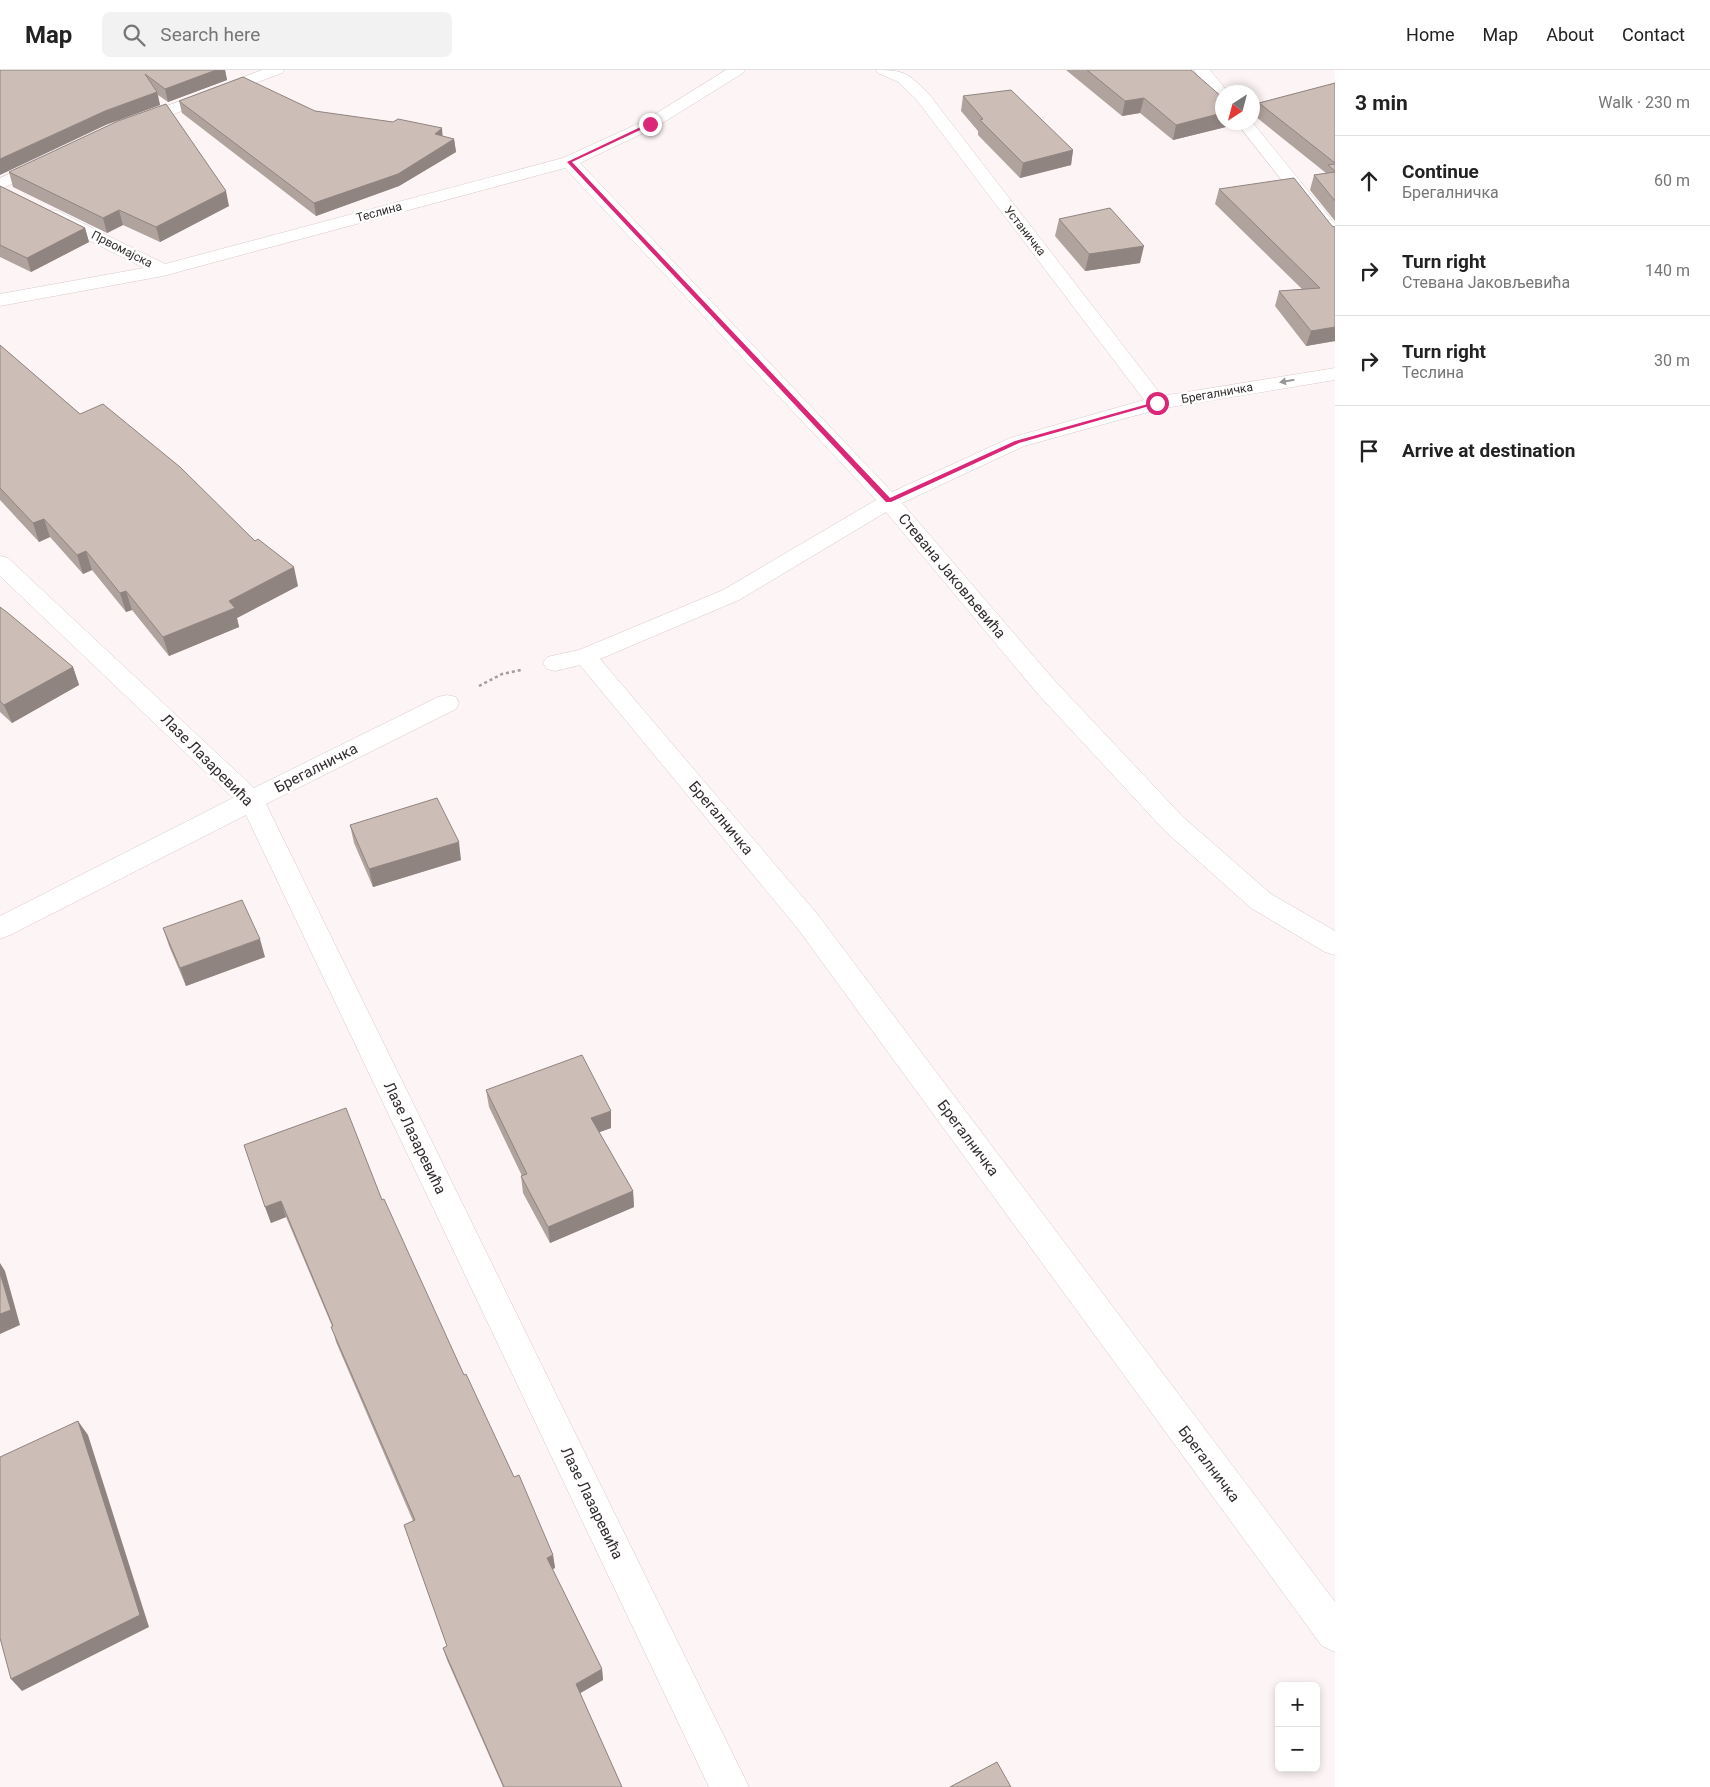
<!DOCTYPE html>
<html lang="en">
<head>
<meta charset="utf-8">
<style>
	:root { --surface:#fff; --page:#f2f2f2; --text:#222; --muted:#767676; --line:#e0e0e0 }
	body { margin:0; font-family:Roboto,sans-serif; background:var(--page); color:var(--text) }
	.controls { position:absolute; right:15px; bottom:15px; display:grid; overflow:hidden; border-radius:8px; box-shadow:0 2px 8px #0003 }
	.controls button { width:45px; height:45px; display:grid; place-items:center; padding:0; border:0; border-bottom:1px solid var(--line); background:var(--surface); color:var(--text); font:25px sans-serif }
	.compass { position:absolute; left:1215px; top:15px; width:45px; height:45px; border-radius:50%; background:var(--surface); box-shadow:0 2px 8px #0003; rotate:216deg }
	.stop { position:absolute; width:15px; height:15px; margin:-11px; border:4px solid #db2777; border-radius:50%; background:#fff }
	.stop.end { background:#db2777; border-color:#fff; box-shadow:0 1px 5px #0008 }
	.list { margin:0; padding:0; list-style:none }
	h2 { display:flex; justify-content:space-between; align-items:center; height:65px; margin:0; padding:0 20px; font-size:21px }
	h2 small { font-size:16px; font-weight:400; color:var(--muted) }
	.list li { display:grid; grid-template-columns:32px 1fr auto; gap:15px; align-items:center; box-sizing:border-box; height:90px; padding:0 20px; border-top:1px solid var(--line) }
	.list b { display:block; font-size:19px; white-space:nowrap }
	.list p { margin:0; font-size:16px; white-space:nowrap; color:var(--muted) }
	.list em { font-size:16px; font-style:normal; color:var(--muted) }
	.icon { flex:none; width:28px; height:28px; fill:none; stroke:currentColor; stroke-width:2; stroke-linecap:round; stroke-linejoin:round }
	.map { position:relative; flex:none; width:1335px; height:1717px; overflow:hidden }
	header { display:flex; align-items:center; gap:30px; box-sizing:border-box; height:70px; padding:0 25px; background:var(--surface); border-bottom:1px solid var(--line) }
	header strong { font-size:24px }
	nav { display:flex; gap:28px; margin-inline-start:auto; font-size:18px }
	.search { width:350px; height:45px; background:var(--page); display:flex; align-items:center; gap:12px; box-sizing:border-box; padding:0 18px; border-radius:8px; color:var(--muted); font-size:19px }
	main { display:flex }
	aside { flex:1; background:var(--surface) }
	.map>svg:first-child { display:block }
	.lines { fill:none; stroke-linecap:round; stroke-linejoin:round }
	.street-casing { stroke:#dac9c9; stroke-width:1 }
	.path { stroke:#a39c9c; stroke-width:2.5; stroke-dasharray:3 3; stroke-linecap:butt }
	.street { fill:#fff; fill-rule:evenodd }
	.wall { fill:#b0a39d }
	.shaded-wall { fill:#908480 }
	.building { fill:#cdbdb7; stroke:#908480 }
	.oneway { fill:#999696 }
	.route { fill:#db2777 }
	.labels { text-anchor:middle; stroke-width:5; stroke-linejoin:round; paint-order:stroke }
	.far-street-label { font-size:12px; fill:#332d2d; stroke:#fff }
	.street-label { font-size:15px; fill:#332d2d; stroke:#fff }
</style>
</head>
<body>
<header>
<strong>Map</strong>
<div class="search"><svg class="icon" aria-label="search" viewBox="0 0 24 24"><circle cx="10" cy="10" r="6"/><path d="M15 15l6 6"/></svg>Search here</div>
<nav><a>Home</a><a>Map</a><a>About</a><a>Contact</a></nav>
</header>
<main>
<div class="map">
<svg width="1335" height="1717" viewBox="0 0 1335 1717">
	<rect width="100%" height="100%" fill="#fdf5f5"/>
	<g class="lines">
		<g class="street-casing">
			<path id="street" d="M262 0H284L282 3 142 56H130L128 53 130 50Z
				M726 0H745L743 3 656 57 580 93 892 422 1010 368 1144 330 916 29 898 12 878 3 876 0C905 0 907 3 928 23L1162 326 1335 298V310L1159 339 1024 376 902 433 1055 611 1183 747 1271 824 1335 861V885L1325 882 1251 838 1165 761 1037 623 886 442 739 530 600 589 818 845 1335 1532V1582L1322 1576 798 859 580 595 555 601 547 599 543 593 547 587 579 580 723 520 876 430 565 98 163 206 0 236V224L144 198 46 149 43 145 46 141 52 140 58 141 165 194 563 88 644 51Z
				M1194 0H1210L1228 22H1222V31L1216 29Z
				M1236 52H1252L1335 154V171L1329 170Z
				M44 89 50 90 53 94 50 98 0 119V108Z
				M0 486 8 488 254 718 438 627 447 625 456 627 459 633 456 639 266 734 749 1717H709L246 745 10 865 0 869V846L233 728 0 506Z"/>
		</g>
		<path class="path" d="M479 616 502 604 521 600"/>
		<use href="#street" class="street"/>
	</g>
	<path class="wall" d="M0 0H225L227 10 168 32 158 25 160 35 108 54Z
		M1066 0H1191L1234 55 1173 70 1140 43 1122 46Z
		M1335 13V151L1310 120 1314 105 1326 103 1256 47 1259 33Z
		M963 26 1073 80 1071 95 1020 108 978 65V61L961 41Z
		M179 31 315 41 454 69 456 82 399 116 316 146 182 43Z
		M9 102 229 136 160 172 123 155 107 163 13 117Z
		M0 116 85 158 89 172 31 202 0 187Z
		M1219 119 1332 156 1335 271 1306 276 1275 236 1279 221 1302 219 1215 134Z
		M1059 149 1140 193 1085 201 1055 166Z
		M0 275 80 344 298 516 237 548 239 557 169 586 132 540 126 542 92 500 83 504 50 467 39 472 0 430Z
		M0 537 73 597 79 615 12 653 0 642Z
		M350 755 461 790 373 817 354 773Z
		M163 858 265 887 186 916 169 876Z
		M486 1020 611 1058 599 1062 633 1121 634 1137 550 1173 523 1123 521 1106H522L489 1037Z
		M244 1075 382 1130 464 1305 514 1407 553 1485 555 1498 552 1499 602 1599 603 1610 580 1623 622 1717H503L447 1590 443 1578 447 1576 404 1455 413 1451 336 1272 332 1256 286 1147 271 1153Z"/>
	<path class="shaded-wall" d="M216 0H225L227 10 168 32 165 19Z
		M157 22 160 35 108 54 0 105V89L105 41Z
		M1144 28 1140 43 1122 46 1125 31Z
		M1222 43V52H1234V55L1173 70 1176 55Z
		M442 58 443 71 435 64Z
		M454 69 456 82 399 116 316 146 314 133Z
		M1073 80 1071 95 1020 108 1023 93Z
		M226 121 229 136 160 172 156 157Z
		M119 140 123 155 107 163 103 148Z
		M85 158 89 172 31 202 27 188Z
		M1144 176 1140 193 1085 201 1089 184Z
		M1335 257V271L1306 276 1311 261Z
		M44 449 50 467 39 472 33 453Z
		M86 481 92 500 83 504 77 485Z
		M294 497 298 516 237 548 239 557 169 586 163 567 229 531Z
		M126 521 132 540 126 542 120 523Z
		M73 597 79 615 12 653 4 635Z
		M459 772 461 790 373 817 369 799Z
		M260 869 265 887 186 916 180 898Z
		M611 1041V1058L592 1065 591 1048Z
		M633 1121 634 1137 550 1173 548 1157Z
		M281 1131 286 1147 271 1153 265 1137Z
		M0 1193 5 1201 20 1255 0 1264Z
		M78 1351 88 1365 149 1557 22 1621 11 1609Z
		M553 1485 555 1498 549 1501 547 1488Z
		M602 1599 603 1610 577 1625 576 1614Z"/>
	<path class="building" d="M0 0H216L165 19 145 4 157 22 105 41 0 89Z
		M1087 0H1191L1222 27V43L1176 55 1144 28 1125 31Z
		M243 7 315 41 393 52 398 49 442 58 435 64 454 69 398 104 314 133 179 31Z
		M1335 13V93L1259 33Z
		M1011 20 1073 80 1023 93 980 50 983 49 963 26Z
		M166 34 226 121 156 157 119 140 103 148 9 102 118 51Z
		M1335 94V101L1328 95Z
		M1335 102V131L1314 105Z
		M1294 108 1332 156 1335 157V257L1311 261 1279 221 1320 218 1219 119Z
		M0 116 85 158 27 188 0 175Z
		M1110 138 1144 176 1089 184 1059 149Z
		M0 275 80 344 103 334 180 397 255 471 258 469 294 497 229 531 235 538 163 567 126 521 120 523 86 481 77 485 44 449 33 453 0 418Z
		M0 537 8 543 73 597 4 635 0 631Z
		M437 728 459 772 369 799 350 755Z
		M242 830 260 869 180 898 163 858Z
		M582 985 611 1041 591 1048 633 1121 548 1157 521 1106 527 1104 486 1020Z
		M346 1038 382 1130 384 1129 464 1305 466 1304 514 1407 519 1405 553 1485 547 1488 602 1599 576 1614 622 1717H504L443 1578 447 1576 404 1455 415 1450 331 1257 333 1256 281 1131 265 1137 244 1075Z
		M0 1203 11 1240 0 1244Z
		M78 1351 140 1545 11 1609 0 1568V1387Z
		M997 1692 1011 1717H950Z"/>
	<defs><path id="oneway-solid" d="M-6-.8H1V-3.2L6.5 0L1 3.2V.8H-6Z" transform="scale(1.25)"/></defs>
	<use class="oneway" href="#oneway-solid" transform="translate(1287 311) rotate(170)"/>
	<path class="route" d="M649 53 653 54 572 92 890 428 1015 371 1155 332 1160 333 1019 373 891 432H886L567 92Z"/>
	<g class="labels">
		<g class="far-street-label">
			<text transform="translate(379 142) rotate(-15)" y="4">Теслина</text>
			<text transform="translate(1025 161) rotate(52)" y="4">Устаничка</text>
			<text transform="translate(122 179) rotate(27)" y="4">Првомајска</text>
			<text transform="translate(1217 323) rotate(-10)" y="4">Брегалничка</text>
		</g>
		<g class="street-label">
			<text transform="translate(952 506) rotate(50)" y="5">Стевана Јаковљевића</text>
			<text transform="translate(207 690) rotate(45)" y="5">Лазе Лазаревића</text>
			<text transform="translate(316 698) rotate(-27)" y="5">Брегалничка</text>
			<text transform="translate(721 748) rotate(50)" y="5">Брегалничка</text>
			<text transform="translate(415 1068) rotate(64)" y="5">Лазе Лазаревића</text>
			<text transform="translate(968 1068) rotate(53)" y="5">Брегалничка</text>
			<text transform="translate(1209 1394) rotate(53)" y="5">Брегалничка</text>
			<text transform="translate(592 1433) rotate(64)" y="5">Лазе Лазаревића</text>
		</g>
	</g>
</svg>
<div class="controls">
<button>+</button>
<button>−</button>
</div>
<svg class="compass" viewBox="-18 -18 36 36"><path d="M0-13l5 13h-10z" fill="#e53935"/><path d="M0 13l5-13h-10z" fill="#767676"/></svg>
<div class="stop" style="left:1157px;top:333px"></div>
<div class="stop end" style="left:650px;top:54px"></div>
</div>
<aside>
<h2>3 min<small>Walk · 230 m</small></h2>
<ul class="list">
<li><svg class="icon" aria-label="ahead" viewBox="0 0 24 24"><path d="M12 20V5M6 11l6-6 6 6"/></svg><div><b>Continue</b><p>Брегалничка</p></div><em>60 m</em></li>
<li><svg class="icon" aria-label="right" viewBox="0 0 24 24"><path d="M7 20v-9h11M14 6l5 5-5 5"/></svg><div><b>Turn right</b><p>Стевана Јаковљевића</p></div><em>140 m</em></li>
<li><svg class="icon" aria-label="right" viewBox="0 0 24 24"><path d="M7 20v-9h11M14 6l5 5-5 5"/></svg><div><b>Turn right</b><p>Теслина</p></div><em>30 m</em></li>
<li><svg class="icon" aria-label="arrive" viewBox="0 0 24 24"><path d="M6 21V4h12l-3 4 3 4H6"/></svg><div><b>Arrive at destination</b></div></li>
</ul>
</aside>
</main>
</body>
</html>
